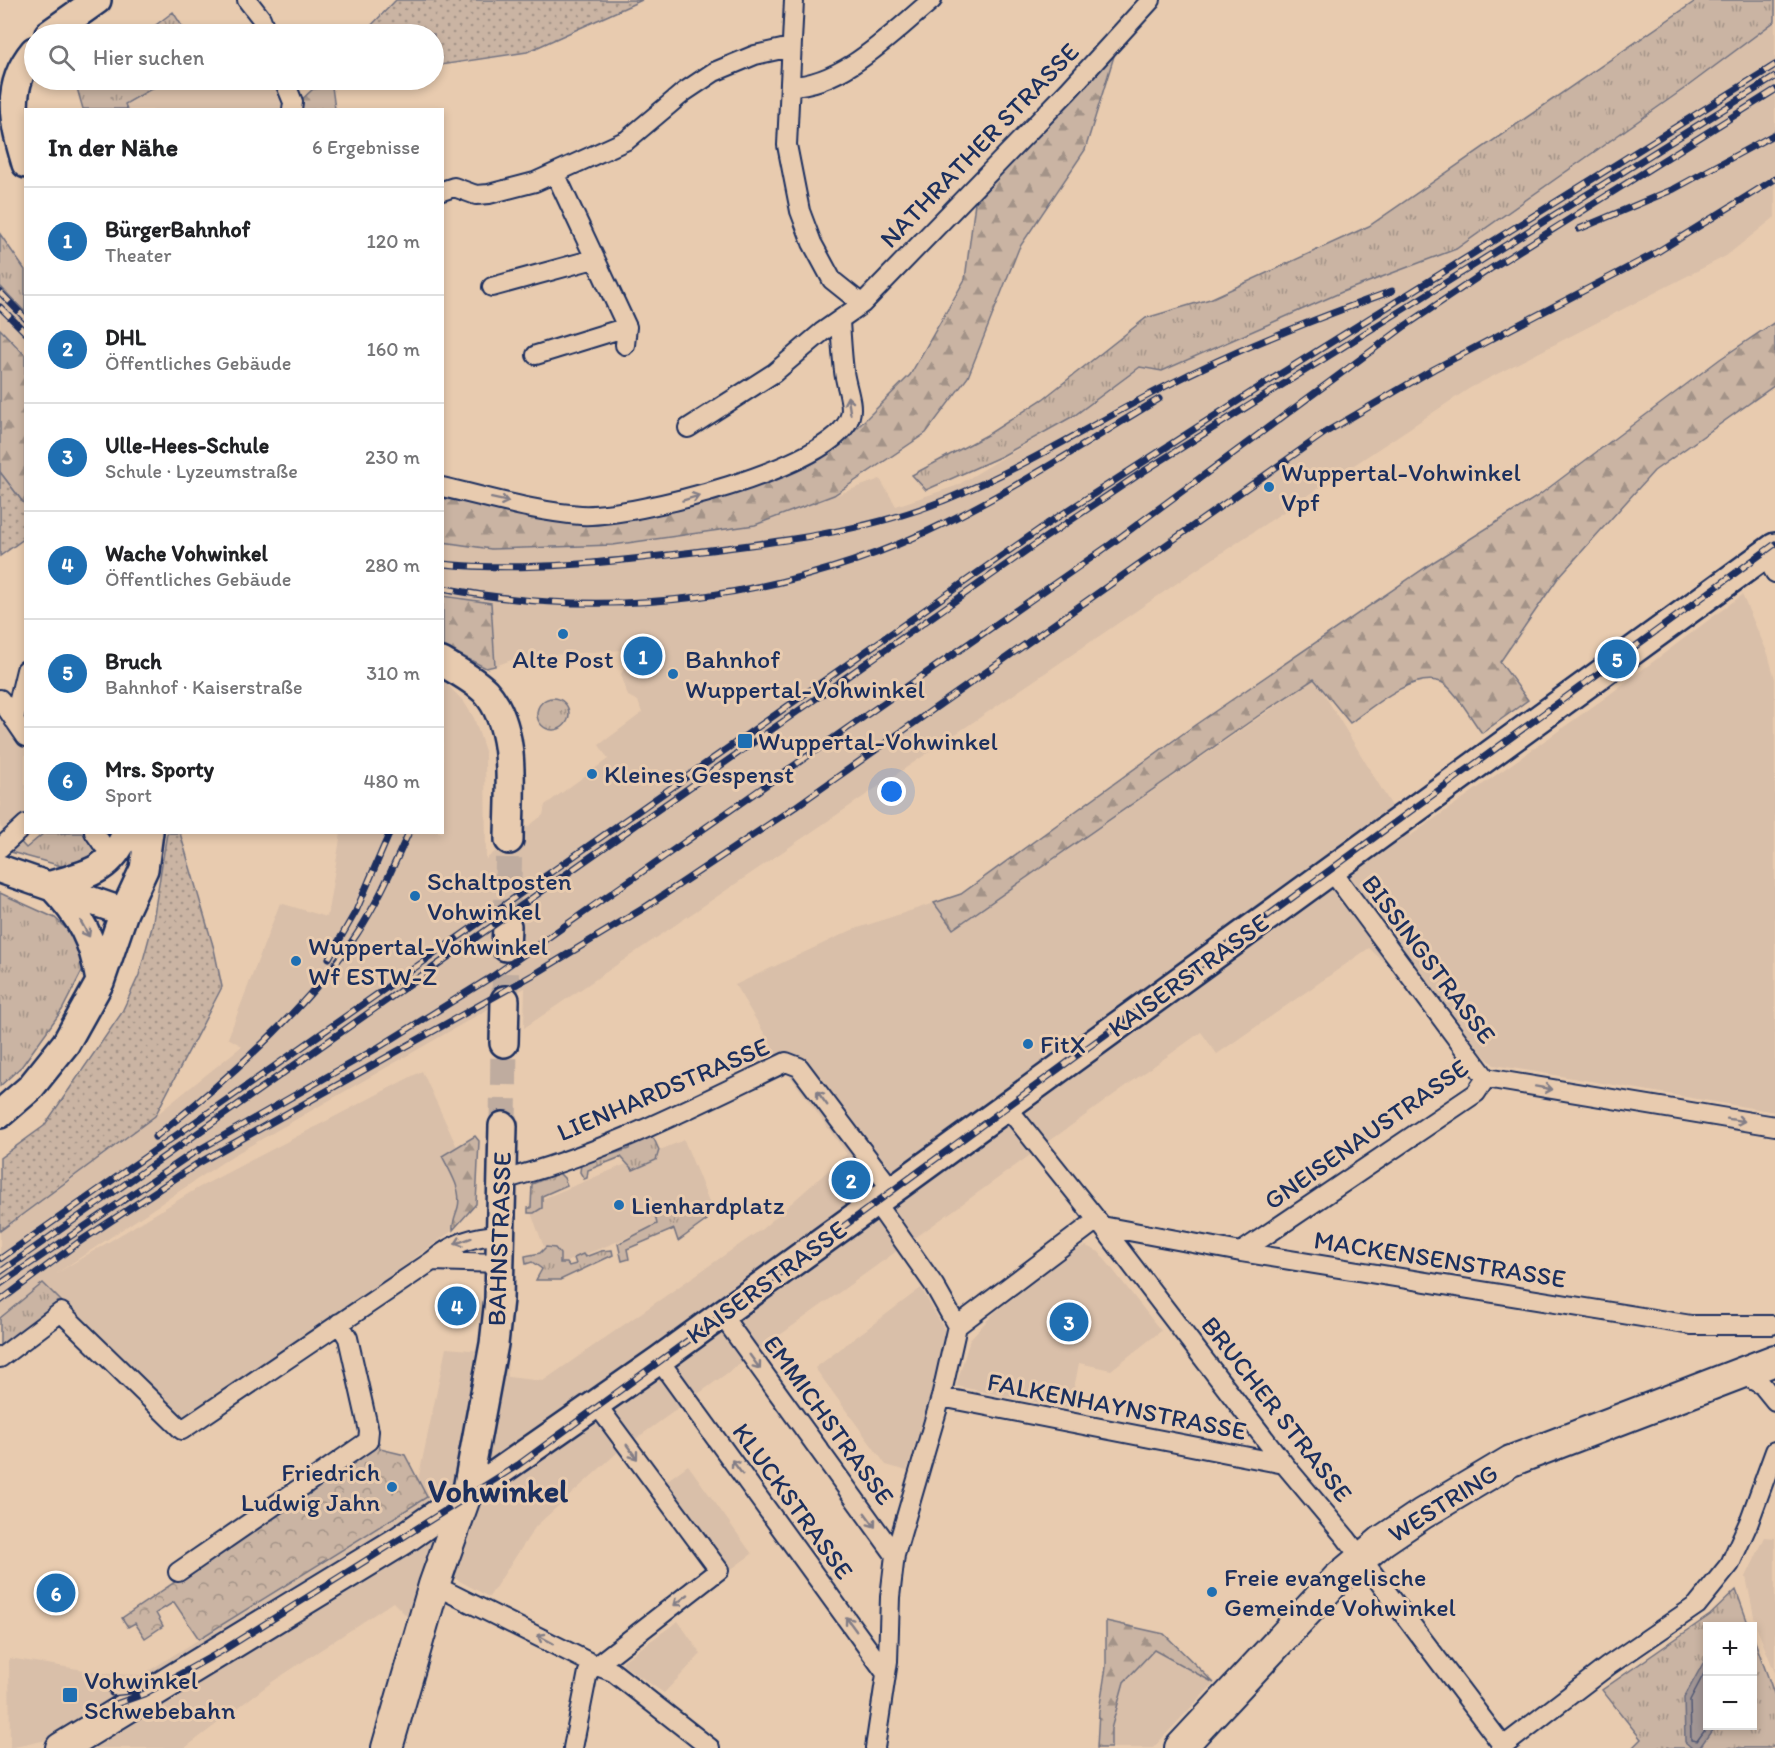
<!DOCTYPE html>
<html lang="de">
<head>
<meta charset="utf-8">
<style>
	:root { --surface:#fff; --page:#f6f6f6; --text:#202124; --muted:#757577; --line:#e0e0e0; --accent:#1f6fb2 }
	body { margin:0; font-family:Itim,sans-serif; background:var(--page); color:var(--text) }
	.controls { position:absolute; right:18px; bottom:18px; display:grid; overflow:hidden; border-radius:0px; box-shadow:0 3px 9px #0003 }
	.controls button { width:54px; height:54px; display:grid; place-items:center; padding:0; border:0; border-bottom:2px solid var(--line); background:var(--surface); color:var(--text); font:30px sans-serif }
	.you { position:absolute; left:892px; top:792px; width:21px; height:21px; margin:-15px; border:4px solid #fff; border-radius:50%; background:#1a73e8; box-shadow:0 0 0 9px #1a73e833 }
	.badge { display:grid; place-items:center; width:39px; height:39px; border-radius:50%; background:var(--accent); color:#fff; font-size:20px; font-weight:700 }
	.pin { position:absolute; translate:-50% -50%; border:3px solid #fff; box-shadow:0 2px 6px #0006 }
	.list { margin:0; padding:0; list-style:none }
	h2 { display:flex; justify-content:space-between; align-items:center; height:78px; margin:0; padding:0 24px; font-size:26px }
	h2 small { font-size:20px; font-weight:400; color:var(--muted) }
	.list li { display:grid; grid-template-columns:39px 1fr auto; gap:18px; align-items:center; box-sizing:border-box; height:108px; padding:0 24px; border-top:2px solid var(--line) }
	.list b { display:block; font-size:22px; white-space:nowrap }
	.list p { margin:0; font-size:20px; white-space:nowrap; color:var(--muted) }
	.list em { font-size:20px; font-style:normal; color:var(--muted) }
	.icon { flex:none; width:33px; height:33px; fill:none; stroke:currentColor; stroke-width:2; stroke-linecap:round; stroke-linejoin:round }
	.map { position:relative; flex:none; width:1775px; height:1748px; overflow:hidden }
	.search { position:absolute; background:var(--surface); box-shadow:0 3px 9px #0003; left:24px; top:24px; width:420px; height:66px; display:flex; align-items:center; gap:15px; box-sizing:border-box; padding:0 21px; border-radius:33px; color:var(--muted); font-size:22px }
	.panel { position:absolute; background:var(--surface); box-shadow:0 3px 9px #0003; left:24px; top:108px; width:420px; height:726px; border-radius:0px }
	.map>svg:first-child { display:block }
	.built { fill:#d9bfa9 }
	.grass { fill:url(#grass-tufts); stroke:#727280; stroke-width:1.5 }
	.forest { fill:url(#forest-firs); stroke:#727280; stroke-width:1.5 }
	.park { fill:url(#park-crowns); stroke:#727280; stroke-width:1.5 }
	.garden { fill:url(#garden-dots); stroke:#727280; stroke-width:1.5 }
	.water { fill:#a19594; stroke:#6b6c7e; stroke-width:1.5 }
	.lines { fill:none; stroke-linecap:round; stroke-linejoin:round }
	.shore { stroke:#515874; stroke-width:1.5 }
	.secondary-tunnel { stroke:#bfac9f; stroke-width:27; stroke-dasharray:27 14; stroke-linecap:butt }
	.street-casing { stroke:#1b2f5e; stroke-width:22 }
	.secondary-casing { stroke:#1b2f5e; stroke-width:32 }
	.primary-casing { stroke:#1b2f5e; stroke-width:34 }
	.street { stroke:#e8cbaf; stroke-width:18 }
	.secondary { stroke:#e8cbaf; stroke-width:27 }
	.primary { stroke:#e8cbaf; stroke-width:30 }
	.rail-casing { stroke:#1b2f5e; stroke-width:7 }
	.rail { stroke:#e8cbaf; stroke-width:4.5; stroke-dasharray:14; stroke-linecap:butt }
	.oneway { stroke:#827d86 }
	.poi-dot { fill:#1f6fb2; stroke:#e8cbaf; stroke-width:2 }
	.labels { text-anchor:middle; stroke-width:6; stroke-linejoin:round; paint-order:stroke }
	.street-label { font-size:26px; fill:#1b2f5e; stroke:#e8cbaf }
	.poi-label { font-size:26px; fill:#1b2f5e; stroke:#e8cbaf; text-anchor:start }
	.district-label { font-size:32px; font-weight:bold; fill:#1b2f5e; stroke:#e8cbaf }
</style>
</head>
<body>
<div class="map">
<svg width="1775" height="1748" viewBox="0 0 1775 1748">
	<defs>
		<pattern id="grass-tufts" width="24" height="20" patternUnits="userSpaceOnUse" patternTransform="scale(1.5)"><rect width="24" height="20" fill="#cab4a3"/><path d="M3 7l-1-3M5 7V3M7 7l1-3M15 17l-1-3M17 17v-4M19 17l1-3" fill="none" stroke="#a39388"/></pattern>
		<pattern id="forest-firs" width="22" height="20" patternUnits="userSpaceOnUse" patternTransform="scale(1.5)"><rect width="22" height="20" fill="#cab4a3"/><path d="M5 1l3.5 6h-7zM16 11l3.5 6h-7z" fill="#a39388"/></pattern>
		<pattern id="park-crowns" width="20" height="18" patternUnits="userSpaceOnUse" patternTransform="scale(1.5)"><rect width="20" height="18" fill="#cab4a3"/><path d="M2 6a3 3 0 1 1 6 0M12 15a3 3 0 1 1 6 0" fill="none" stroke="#a39388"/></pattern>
		<pattern id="garden-dots" width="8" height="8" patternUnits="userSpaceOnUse" patternTransform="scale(1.5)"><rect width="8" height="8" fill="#cab4a3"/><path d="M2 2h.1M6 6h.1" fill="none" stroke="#a39388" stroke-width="1.8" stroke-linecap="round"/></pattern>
	</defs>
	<rect width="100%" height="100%" fill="#e8cbaf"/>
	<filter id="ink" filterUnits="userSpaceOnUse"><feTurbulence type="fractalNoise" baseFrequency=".0167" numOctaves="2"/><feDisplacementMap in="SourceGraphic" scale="12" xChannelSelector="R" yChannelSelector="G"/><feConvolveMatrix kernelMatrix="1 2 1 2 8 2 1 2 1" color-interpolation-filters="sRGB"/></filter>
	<g filter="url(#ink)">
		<path class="built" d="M1775 21V217L1726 256 1470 388 1205 564 524 1028 525 988 232 1156 57 1273 198 1188 422 1071 457 1147 442 1156 454 1179 459 1204 452 1222 453 1230 325 1324 182 1424 44 1283 0 1318V1231L155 1116 242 1046 228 1038 280 903 327 917 341 833 442 832 443 680 464 702 474 718 485 751 486 859 543 815 545 805 608 759 599 745 642 713 638 701 628 696 621 674 626 666 624 650 520 657 495 666 491 603 443 596V542L491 549 613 545 755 525 880 479 896 506 956 486 1075 415 1141 367 1162 371 1342 292 1456 249 1688 86Z
			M167 80H278L286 110H116Z
			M0 286 25 312V355L0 329Z
			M1742 595 1768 654 1775 679V1112L1494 1065 1369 948 1217 1054 1201 1032 619 1451 536 1526 489 1597 456 1579 421 1570 407 1616 393 1602 272 1682 185 1748H49L47 1740 10 1748 9 1658 110 1674 142 1675 426 1497 418 1480 446 1348 507 1353 508 1377 543 1381 762 1229 847 1154 790 1076 735 985 852 930 934 903 953 929 1315 679 1410 836 1602 700Z
			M0 709 25 746V818L7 834 0 826Z
			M684 1140 710 1204 552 1268 528 1205Z
			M1086 1246 1099 1252 1161 1331 1111 1370 1079 1363 1070 1409 956 1386 970 1339 995 1312 1077 1249Z
			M921 1288 948 1336 907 1471 886 1465 815 1368Z
			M688 1465 752 1554 730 1570 665 1482Z
			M1765 1537 1775 1538V1673L1756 1626 1746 1577Z
			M678 1621 701 1654 664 1693 623 1665V1661Z
			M1154 1650 1214 1683 1153 1748H1111V1729L1124 1682Z"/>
		<path class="grass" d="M1697 0H1775V21L1688 86 1456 249 1342 292 1162 371 1140 367 1075 415 1002 456 926 490 912 475 987 435 1043 399 1146 318 1210 299 1369 226Z
			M173 12 187 34H144Z
			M88 80H167L125 104 127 109H83L77 88Z
			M0 234 25 270V312L0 286Z
			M537 714a16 16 0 1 1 32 0a16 16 0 1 1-32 0Z
			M44 833H83L87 837 94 833H114L92 859 65 867 7 851 16 837 26 848Z
			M0 893 55 918 81 943 83 969 62 1010 22 1066 0 1086Z
			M649 1136 654 1139 659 1150 656 1160 633 1170 621 1157 588 1170 587 1178 584 1179 580 1172 581 1164 629 1149 630 1144Z
			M559 1173 564 1178 567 1185 542 1196V1208L534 1213H528V1208H531L532 1184Z
			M678 1205 686 1216 698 1211 707 1220 678 1241 674 1229 627 1249 629 1259 622 1261 618 1244 657 1224 655 1215Z
			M546 1247 555 1248 560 1254V1263H567L569 1266 576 1264 574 1258 583 1254 585 1257 601 1251 612 1250 613 1255 560 1280H536L542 1269 532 1262 526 1264 525 1256 540 1253Z
			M43 1283 62 1302 0 1347V1318Z
			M1736 1590 1749 1626H1708V1726H1752L1753 1636 1775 1696V1745L1770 1748H1632L1641 1739 1602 1690 1710 1615Z"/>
		<path class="forest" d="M1106 54 1114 56 1085 150 1019 248 968 377 926 433 834 495 755 525 613 545 491 549 443 542 442 498 506 510 620 519 688 507 800 463 847 438 910 375 965 279 975 203Z
			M332 87 335 109 296 110 297 104 313 89Z
			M1775 322V385L1654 471 1558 578 1500 662 1528 700 1482 733C1473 722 1454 687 1441 682 1412 672 1372 707 1350 723L1314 679 1271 707 953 929 934 903 961 894 1195 725 1435 561 1538 496 1720 359Z
			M0 329 25 355V505L0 472Z
			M443 596 491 603 495 666 486 668 443 646Z
			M475 1136 479 1141 476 1204 453 1230C452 1221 456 1215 458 1207 462 1190 450 1171 442 1156Z
			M1106 1621 1164 1634 1214 1683 1154 1650 1124 1682 1111 1729V1748H1097L1099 1711 1106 1667Z"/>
		<path class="park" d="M379 1443 380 1449 405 1455 427 1497 199 1639 174 1602 156 1613 163 1626 145 1638 135 1623 128 1627 122 1618Z"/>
		<path class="garden" d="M396 0H642L527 52 434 66V34H363Z
			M0 472 25 505V538L0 556Z
			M167 833H180L214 949 222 987 155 1116 0 1231V1158L44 1126 121 1014 139 975 152 927Z"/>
		<path class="water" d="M1707 1656 1708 1726H1715L1700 1747 1692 1748 1685 1742 1684 1698Z"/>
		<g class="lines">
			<path class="shore" d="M1708 1666 1690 1700 1691 1740 1697 1741 1708 1726"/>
			<path class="secondary-tunnel" d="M507 926 509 840
				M505 1000 506 947
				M503 1126 504 1043"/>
			<g class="street-casing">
				<path id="street" d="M247 0 261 18 267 34
					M794 0 787 145 800 211 812 243 832 280 862 304
					M284 80 293 102 292 110
					M790 86C844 85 892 33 932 0
					M555 173 627 327 625 345
					M442 191 454 187 476 195 489 194 535 182 627 140 684 92 714 72 755 55 791 47
					M492 287 594 259
					M536 355 627 327
					M688 428 774 373 822 332 862 304 1068 91 1151 0
					M442 487C487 497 535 512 581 515 631 518 837 467 850 416 854 404 845 384 844 371 842 355 841 338 840 321
					M1764 554 1775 573
					M0 699 26 737
					M14 720 26 670
					M94 832 103 845
					M0 848 26 824
					M1331 870 1486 1078
					M1486 1078 1775 1126
					M1007 1107 1102 1226 1284 1464 1346 1538 1503 1746
					M502 1180C601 1155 694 1106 786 1062L799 1067 892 1190
					M1102 1226 1241 1252 1691 1325H1772
					M1241 1252 1476 1093 1486 1078
					M432 1261 500 1263
					M721 1314 895 1555
					M957 1326 1097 1220
					M0 1358 61 1312 182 1430 432 1261C453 1243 473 1236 500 1235
					M659 1360 885 1672
					M1740 1373 1762 1385 1775 1401
					M941 1397 1284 1464
					M178 1572 368 1441 369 1431 348 1338 339 1323
					M434 1585 597 1666 613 1672 710 1748
					M573 1748 588 1672 719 1570 597 1405
					M875 1748 888 1661 890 1597 895 1555 941 1397 957 1326 934 1285 875 1201
					M1501 1748 1608 1666 1697 1605 1730 1564 1749 1522 1775 1451"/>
			</g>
			<g class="secondary-casing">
				<path id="secondary" d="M49 34 97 0
					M26 164C14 123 4 87 34 51
					M442 662C457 671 473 679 485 691 519 728 509 795 509 840
					M0 869 124 912
					M51 885C89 874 110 871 127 832
					M52 886C81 917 93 939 100 981
					M506 947 507 926
					M504 1043 505 1000
					M0 1114 30 1088 66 1043 100 982 124 912 144 869 149 832
					M466 1495 659 1360 1775 547
					M466 1495 494 1344 499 1299 503 1126"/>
			</g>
			<g class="primary-casing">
				<path id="primary" d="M61 1748 402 1540 466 1495
					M387 1748 434 1585 466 1495
					M1180 1748 1337 1579 1382 1541 1422 1514 1511 1461 1775 1360"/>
			</g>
			<use href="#street" class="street"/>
			<use href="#secondary" class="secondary"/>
			<use href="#primary" class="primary"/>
			<g class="rail-casing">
				<path id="rail" d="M1579 229 1674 189 1775 134
					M0 292 26 319
					M0 307 26 333
					M442 564C526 572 611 562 694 552 778 542 865 532 945 500 1021 469 1091 425 1164 387 1237 349 1315 319 1392 291
					M442 588C612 622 792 599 947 522 1020 486 1089 441 1159 399
					M329 958 356 911 390 832
					M155 1137C225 1082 307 1008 357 934 378 902 393 867 409 832
					M0 1259 1047 524 1261 386 1775 65
					M0 1272 1040 541 1141 473 1775 77
					M0 1284 190 1155 379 1047 493 976 1111 544 1405 326 1490 269 1775 90
					M0 1301 79 1242 197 1164 540 971 644 908 795 807 1326 432 1434 369 1654 254 1775 179
					M112 1693 142 1690
					M113 1705 144 1694 220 1652 518 1465 1775 544"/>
			</g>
			<use href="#rail" class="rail"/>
		</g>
		<defs><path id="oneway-shaft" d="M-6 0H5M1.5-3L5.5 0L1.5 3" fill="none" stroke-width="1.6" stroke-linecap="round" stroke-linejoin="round" transform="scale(1.5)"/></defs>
		<g class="oneway">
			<use href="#oneway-shaft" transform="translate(849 405) rotate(-99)"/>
			<use href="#oneway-shaft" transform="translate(691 498) rotate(-17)"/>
			<use href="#oneway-shaft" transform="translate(500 500) rotate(12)"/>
			<use href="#oneway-shaft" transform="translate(85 929) rotate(61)"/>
			<use href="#oneway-shaft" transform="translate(1544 1088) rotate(10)"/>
			<use href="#oneway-shaft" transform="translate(822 1098) rotate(-126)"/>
			<use href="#oneway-shaft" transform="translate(1736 1120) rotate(9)"/>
			<use href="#oneway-shaft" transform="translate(463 1241) rotate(160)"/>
			<use href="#oneway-shaft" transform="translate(755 1362) rotate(54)"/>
			<use href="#oneway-shaft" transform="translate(632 1452) rotate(54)"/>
			<use href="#oneway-shaft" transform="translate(737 1467) rotate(-126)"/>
			<use href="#oneway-shaft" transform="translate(870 1520) rotate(54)"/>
			<use href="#oneway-shaft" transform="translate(681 1600) rotate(142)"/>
			<use href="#oneway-shaft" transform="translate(851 1624) rotate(-126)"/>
			<use href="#oneway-shaft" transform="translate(545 1639) rotate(-152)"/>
		</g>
	</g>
	<g class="poi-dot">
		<circle cx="1269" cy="487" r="6"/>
		<circle cx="563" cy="634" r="6"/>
		<circle cx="673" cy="674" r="6"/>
		<rect x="737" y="733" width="16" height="16" rx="3"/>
		<circle cx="592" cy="774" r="6"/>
		<circle cx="415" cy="896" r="6"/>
		<circle cx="296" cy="961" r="6"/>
		<circle cx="1028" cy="1044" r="6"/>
		<circle cx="619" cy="1205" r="6"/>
		<circle cx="392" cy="1487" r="6"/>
		<circle cx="1212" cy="1592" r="6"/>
		<rect x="62" y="1687" width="16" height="16" rx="3"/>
	</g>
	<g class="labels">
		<g class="street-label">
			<text transform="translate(979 145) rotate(-46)" y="9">NATHRATHER STRASSE</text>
			<text transform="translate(1429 959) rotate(53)" y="9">BISSINGSTRASSE</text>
			<text transform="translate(1188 975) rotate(-36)" y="9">KAISERSTRASSE</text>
			<text transform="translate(663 1089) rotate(-23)" y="9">LIENHARDSTRASSE</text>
			<text transform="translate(1366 1134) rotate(-35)" y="9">GNEISENAUSTRASSE</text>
			<text transform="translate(499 1239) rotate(-88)" y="9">BAHNSTRASSE</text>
			<text transform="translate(1440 1259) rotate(9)" y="9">MACKENSENSTRASSE</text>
			<text transform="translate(766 1282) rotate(-36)" y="9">KAISERSTRASSE</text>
			<text transform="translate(1117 1406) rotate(11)" y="9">FALKENHAYNSTRASSE</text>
			<text transform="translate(1277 1409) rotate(52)" y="9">BRUCHER STRASSE</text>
			<text transform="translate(829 1420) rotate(54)" y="9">EMMICHSTRASSE</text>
			<text transform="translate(793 1501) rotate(54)" y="9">KLUCKSTRASSE</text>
			<text transform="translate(1443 1503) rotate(-32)" y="9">WESTRING</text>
		</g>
		<g class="poi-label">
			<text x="1281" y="481">Wuppertal-Vohwinkel<tspan x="1281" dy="30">Vpf</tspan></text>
			<text x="563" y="668" text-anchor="middle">Alte Post</text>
			<text x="685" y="668">Bahnhof<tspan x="685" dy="30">Wuppertal-Vohwinkel</tspan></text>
			<text x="758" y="750">Wuppertal-Vohwinkel</text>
			<text x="604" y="783">Kleines Gespenst</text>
			<text x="427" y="890">Schaltposten<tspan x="427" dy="30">Vohwinkel</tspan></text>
			<text x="308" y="955">Wuppertal-Vohwinkel<tspan x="308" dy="30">Wf ESTW-Z</tspan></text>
			<text x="1040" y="1053">FitX</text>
			<text x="631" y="1214">Lienhardplatz</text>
			<text x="380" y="1481" text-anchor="end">Friedrich<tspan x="380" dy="30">Ludwig Jahn</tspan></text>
			<text x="1224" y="1586">Freie evangelische<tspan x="1224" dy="30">Gemeinde Vohwinkel</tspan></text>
			<text x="84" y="1689">Vohwinkel<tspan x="84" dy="30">Schwebebahn</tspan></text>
		</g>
		<g class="district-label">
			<text x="498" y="1502">Vohwinkel</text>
		</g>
	</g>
</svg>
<div class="controls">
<button>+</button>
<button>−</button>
</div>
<div class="you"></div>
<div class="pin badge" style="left:643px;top:656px">1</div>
<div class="pin badge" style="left:851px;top:1180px">2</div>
<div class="pin badge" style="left:1069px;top:1322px">3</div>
<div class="pin badge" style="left:457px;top:1306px">4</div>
<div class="pin badge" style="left:1617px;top:659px">5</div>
<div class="pin badge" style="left:56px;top:1593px">6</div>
<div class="search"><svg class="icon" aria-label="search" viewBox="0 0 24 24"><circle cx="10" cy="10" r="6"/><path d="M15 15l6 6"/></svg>Hier suchen</div>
<section class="panel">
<h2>In der Nähe<small>6 Ergebnisse</small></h2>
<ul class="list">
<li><span class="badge">1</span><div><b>BürgerBahnhof</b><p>Theater</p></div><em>120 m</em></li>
<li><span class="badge">2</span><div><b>DHL</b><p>Öffentliches Gebäude</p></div><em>160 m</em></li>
<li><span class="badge">3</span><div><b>Ulle-Hees-Schule</b><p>Schule · Lyzeumstraße</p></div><em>230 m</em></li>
<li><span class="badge">4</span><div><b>Wache Vohwinkel</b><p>Öffentliches Gebäude</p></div><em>280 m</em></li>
<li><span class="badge">5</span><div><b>Bruch</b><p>Bahnhof · Kaiserstraße</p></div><em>310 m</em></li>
<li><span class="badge">6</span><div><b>Mrs. Sporty</b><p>Sport</p></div><em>480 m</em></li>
</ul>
</section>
</div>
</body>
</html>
